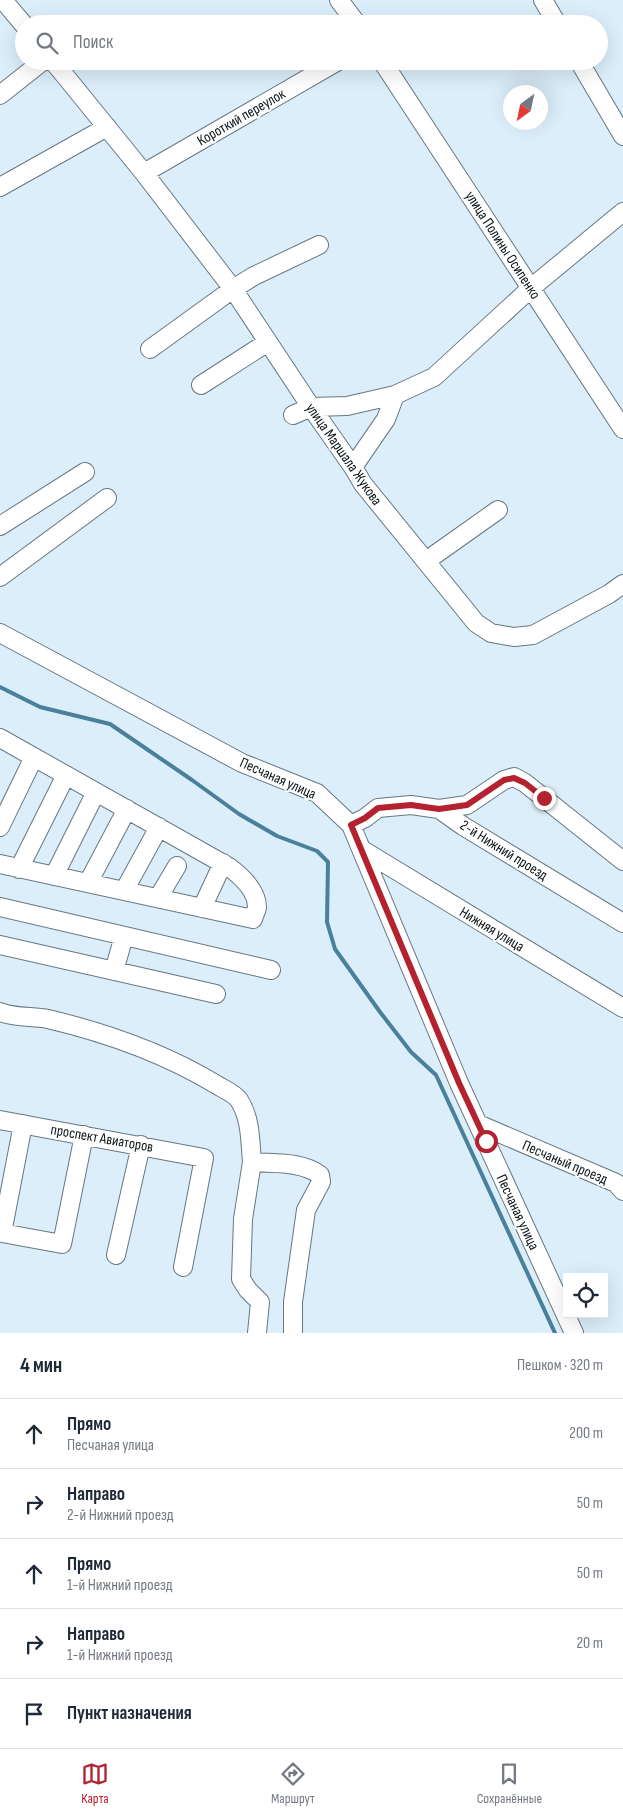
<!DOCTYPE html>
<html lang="ru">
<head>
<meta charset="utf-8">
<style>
	:root { --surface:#fff; --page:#f6f6f7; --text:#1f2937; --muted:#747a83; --line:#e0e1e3; --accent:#b4222f }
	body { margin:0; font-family:"Sofia Sans Condensed",sans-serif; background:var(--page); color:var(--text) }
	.controls { position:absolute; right:15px; bottom:15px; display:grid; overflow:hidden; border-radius:0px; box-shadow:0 5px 20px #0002 }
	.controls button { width:45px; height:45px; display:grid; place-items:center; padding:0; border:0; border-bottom:1px solid var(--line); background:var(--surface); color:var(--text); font:25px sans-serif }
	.compass { position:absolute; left:503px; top:85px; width:45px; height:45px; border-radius:50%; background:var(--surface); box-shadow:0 5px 20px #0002; rotate:213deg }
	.stop { position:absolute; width:15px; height:15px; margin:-11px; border:4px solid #b4222f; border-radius:50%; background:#fff }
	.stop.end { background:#b4222f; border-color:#fff; box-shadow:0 1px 5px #0008 }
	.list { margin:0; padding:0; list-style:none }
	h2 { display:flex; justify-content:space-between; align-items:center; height:65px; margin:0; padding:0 20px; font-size:21px }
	h2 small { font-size:16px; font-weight:400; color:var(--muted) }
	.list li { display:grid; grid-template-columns:32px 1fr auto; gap:15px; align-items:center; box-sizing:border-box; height:70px; padding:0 20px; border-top:1px solid var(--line) }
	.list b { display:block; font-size:19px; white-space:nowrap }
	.list p { margin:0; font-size:16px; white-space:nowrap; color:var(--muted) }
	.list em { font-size:16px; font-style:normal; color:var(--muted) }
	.icon { flex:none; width:28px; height:28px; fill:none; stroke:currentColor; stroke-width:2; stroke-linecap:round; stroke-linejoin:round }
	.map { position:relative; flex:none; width:623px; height:1333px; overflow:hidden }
	.search { position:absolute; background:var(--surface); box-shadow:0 5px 20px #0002; left:15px; right:15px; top:15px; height:55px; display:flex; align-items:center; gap:12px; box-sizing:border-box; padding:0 18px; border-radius:28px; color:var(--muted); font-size:19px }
	.sheet { height:415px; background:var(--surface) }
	nav { display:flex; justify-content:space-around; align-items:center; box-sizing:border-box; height:70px; border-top:1px solid var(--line); background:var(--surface); font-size:14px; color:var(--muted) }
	nav a { display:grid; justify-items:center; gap:2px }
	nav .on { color:var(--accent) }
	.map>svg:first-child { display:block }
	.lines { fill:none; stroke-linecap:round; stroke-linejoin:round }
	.stream { stroke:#4a809b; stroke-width:4 }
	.minor-casing { stroke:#667781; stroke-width:20 }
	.minor { stroke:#fff; stroke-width:18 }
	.route { stroke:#b4222f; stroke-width:6 }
	.labels { text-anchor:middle; stroke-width:4; stroke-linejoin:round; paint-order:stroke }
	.street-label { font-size:15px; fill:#0d1417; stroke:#fff }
</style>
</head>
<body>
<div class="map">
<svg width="623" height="1333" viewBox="0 0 623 1333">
	<rect width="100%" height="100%" fill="#dbeef9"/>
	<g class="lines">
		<path class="stream" d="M0 687 40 707 110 724 192 780 239 814 277 836 317 851 328 862 327 922 335 949 380 1012 411 1052 436 1075 555 1333"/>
		<g class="minor-casing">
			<path id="minor" d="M3 0 24 25
				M339 0 357 24
				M543 0 557 24
				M53 61 144 173 233 289 311 407 353 467 363 484 476 623 491 633 514 637 533 635 609 594 623 584
				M382 61 623 429
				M579 61 623 136
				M0 95 43 61
				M144 173 338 61
				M0 187 107 127
				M150 349 233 289 254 276 319 245
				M201 385 268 342
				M293 415 311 407 347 406 395 395 434 377 531 288 623 212
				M353 467 386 419 395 395
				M0 526 85 472
				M426 561 498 510
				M0 577 107 498
				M0 633 242 763 317 793 351 825 459 1083 574 1333
				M0 738 229 867C241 876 257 890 257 907 257 910 254 915 253 919L0 864
				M439 809 467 805 504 780 514 777 525 783 623 861
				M351 825 365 818 378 808 411 805 439 809 463 826 623 923
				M0 827 34 757
				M361 849 623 1008
				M19 869 66 775
				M54 876 96 792
				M88 883 127 809
				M124 891 159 827
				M158 898 177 866
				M0 907 271 970
				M202 908 223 863
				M0 945 216 994
				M114 971 124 936
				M0 1012C15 1018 33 1016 48 1019 107 1033 166 1054 217 1085 224 1089 235 1094 239 1100 251 1119 250 1140 252 1162
				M0 1120 204 1158 183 1267
				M23 1124 2 1233 62 1244 84 1135
				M478 1124 616 1183 623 1191
				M116 1255 141 1145
				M257 1333 260 1302 248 1290 241 1279 243 1219 252 1162C275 1164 301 1161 320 1175L321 1182 306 1210 293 1302V1333"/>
		</g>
		<use href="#minor" class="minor"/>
	</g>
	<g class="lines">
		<path class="route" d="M486 1141 459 1083 351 825 365 818 378 808 411 805 439 809 467 805 504 780 514 778 525 783 544 798"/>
	</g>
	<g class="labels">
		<g class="street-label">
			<text transform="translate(241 117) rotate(-30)" y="5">Короткий переулок</text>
			<text transform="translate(503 245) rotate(57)" y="5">улица Полины Осипенко</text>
			<text transform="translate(344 454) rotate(55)" y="5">улица Маршала Жукова</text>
			<text transform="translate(278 778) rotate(24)" y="5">Песчаная улица</text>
			<text transform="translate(504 850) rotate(32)" y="5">2-й Нижний проезд</text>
			<text transform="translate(492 929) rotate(31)" y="5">Нижняя улица</text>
			<text transform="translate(102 1138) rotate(10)" y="5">проспект Авиаторов</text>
			<text transform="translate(565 1162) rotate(23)" y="5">Песчаный проезд</text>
			<text transform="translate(518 1212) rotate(65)" y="5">Песчаная улица</text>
		</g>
	</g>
</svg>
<div class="controls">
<button><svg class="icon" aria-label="locate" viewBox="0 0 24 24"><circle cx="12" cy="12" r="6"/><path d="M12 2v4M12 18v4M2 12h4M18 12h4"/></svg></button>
</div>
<svg class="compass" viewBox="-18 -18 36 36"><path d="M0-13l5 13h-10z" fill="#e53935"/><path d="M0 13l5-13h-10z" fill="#747a83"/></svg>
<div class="stop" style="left:486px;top:1141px"></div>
<div class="stop end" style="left:544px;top:798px"></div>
<div class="search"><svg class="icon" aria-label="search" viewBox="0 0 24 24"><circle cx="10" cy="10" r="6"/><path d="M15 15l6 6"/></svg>Поиск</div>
</div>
<section class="sheet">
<h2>4 мин<small>Пешком · 320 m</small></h2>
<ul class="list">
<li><svg class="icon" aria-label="ahead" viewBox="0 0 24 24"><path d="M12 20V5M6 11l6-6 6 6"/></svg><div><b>Прямо</b><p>Песчаная улица</p></div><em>200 m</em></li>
<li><svg class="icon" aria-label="right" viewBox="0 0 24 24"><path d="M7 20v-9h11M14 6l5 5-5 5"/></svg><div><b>Направо</b><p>2-й Нижний проезд</p></div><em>50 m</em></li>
<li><svg class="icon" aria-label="ahead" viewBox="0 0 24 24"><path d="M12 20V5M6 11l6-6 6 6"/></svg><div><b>Прямо</b><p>1-й Нижний проезд</p></div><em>50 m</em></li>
<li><svg class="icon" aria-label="right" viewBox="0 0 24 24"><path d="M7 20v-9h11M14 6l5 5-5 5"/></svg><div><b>Направо</b><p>1-й Нижний проезд</p></div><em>20 m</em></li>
<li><svg class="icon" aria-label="arrive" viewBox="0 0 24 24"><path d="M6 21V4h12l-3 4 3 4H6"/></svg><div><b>Пункт назначения</b></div></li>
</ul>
</section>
<nav>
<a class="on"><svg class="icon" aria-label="map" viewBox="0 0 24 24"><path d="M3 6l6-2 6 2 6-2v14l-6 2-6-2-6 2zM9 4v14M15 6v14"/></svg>Карта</a>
<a><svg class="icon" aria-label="directions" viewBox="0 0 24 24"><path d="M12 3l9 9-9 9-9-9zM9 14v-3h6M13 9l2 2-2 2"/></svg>Маршрут</a>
<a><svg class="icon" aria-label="saved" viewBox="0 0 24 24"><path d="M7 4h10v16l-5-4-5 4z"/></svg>Сохранённые</a>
</nav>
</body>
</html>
